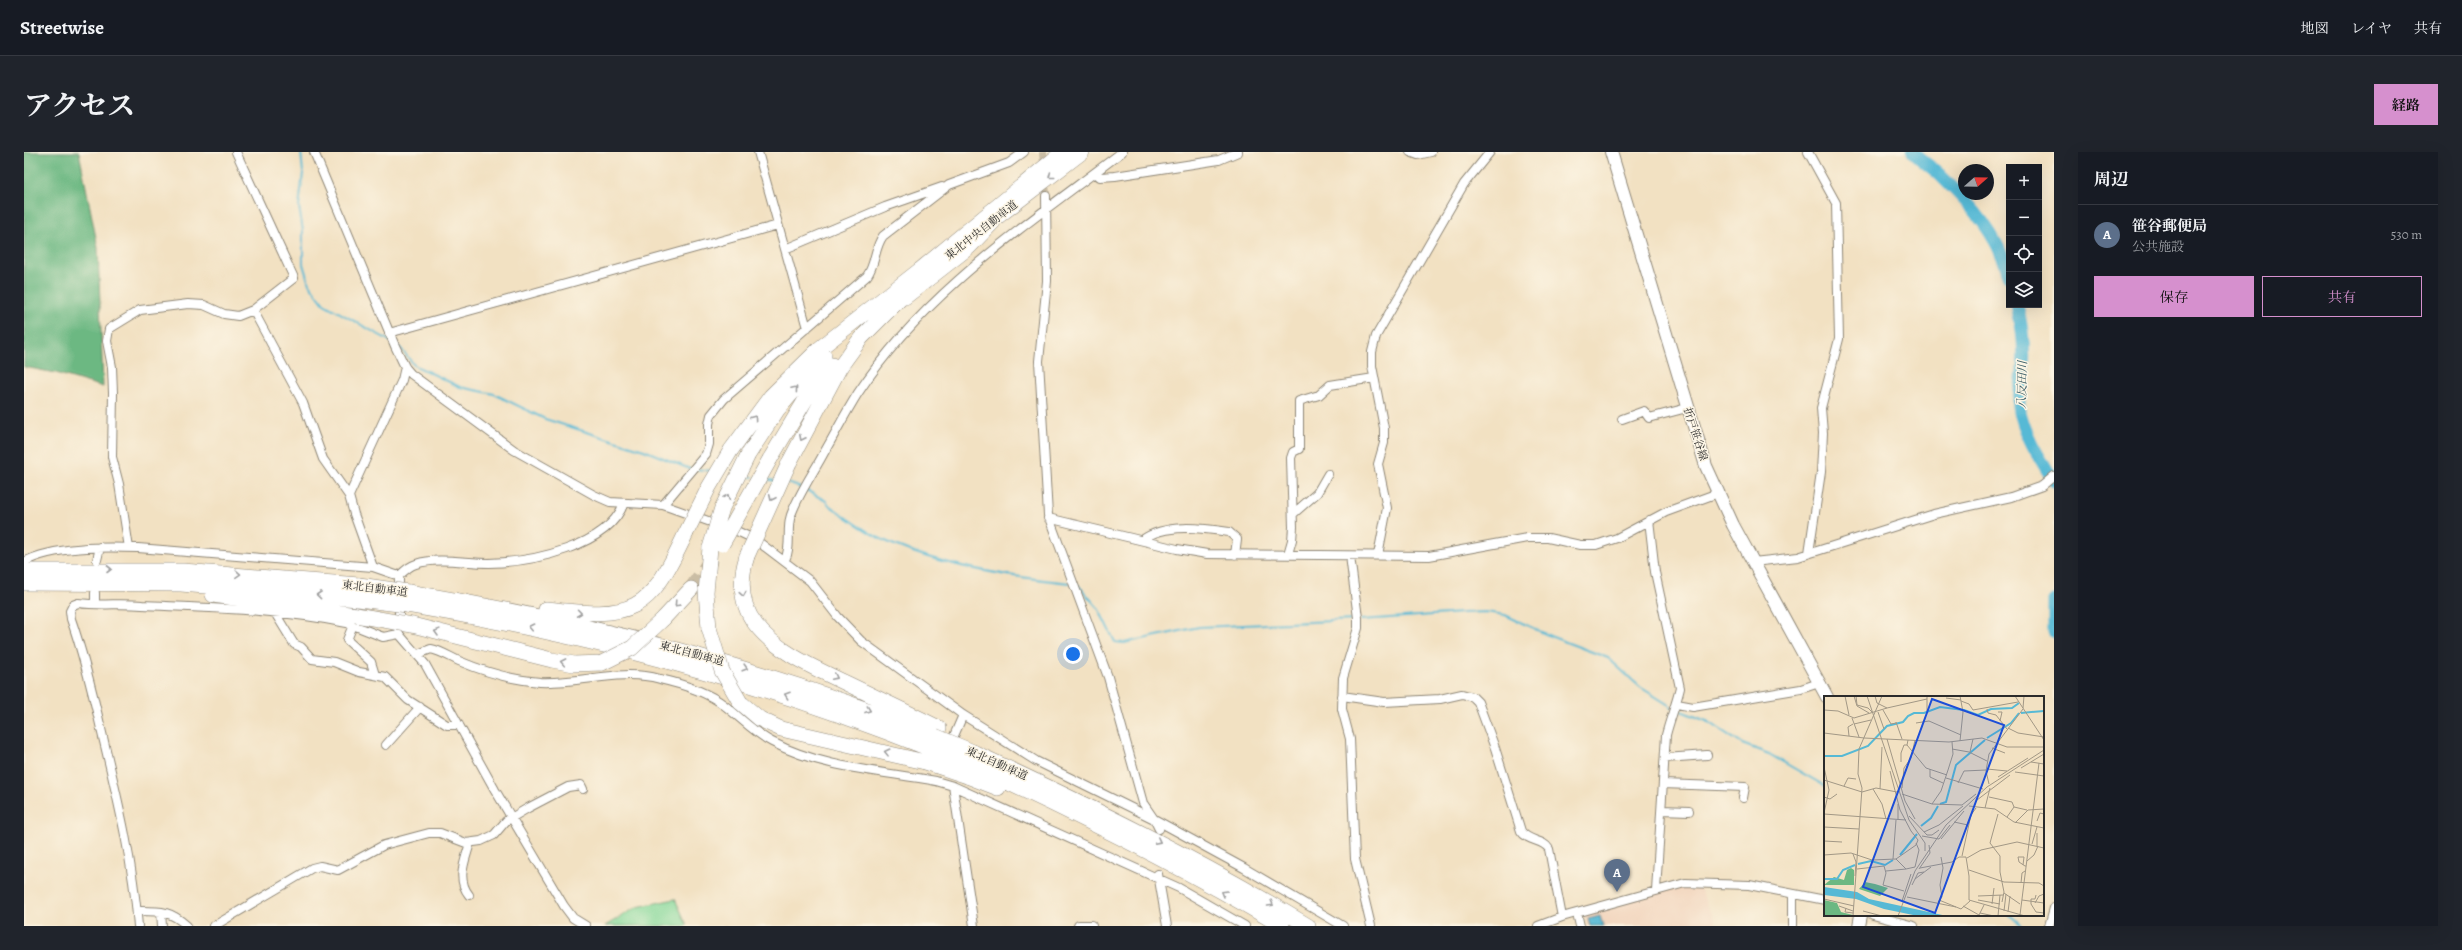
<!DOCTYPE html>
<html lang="ja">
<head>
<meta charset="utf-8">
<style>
	:root { --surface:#171b24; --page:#20242c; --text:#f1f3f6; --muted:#9ea1a6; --line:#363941; --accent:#d690ce }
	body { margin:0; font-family:Alegreya,"Noto Serif JP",serif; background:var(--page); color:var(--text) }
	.controls { position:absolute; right:12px; top:12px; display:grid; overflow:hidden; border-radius:0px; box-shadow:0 4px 16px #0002 }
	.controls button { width:36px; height:36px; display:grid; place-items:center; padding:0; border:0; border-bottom:1px solid var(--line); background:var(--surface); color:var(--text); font:20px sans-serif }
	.compass { position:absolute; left:1934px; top:12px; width:36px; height:36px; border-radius:50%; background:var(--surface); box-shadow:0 4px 16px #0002; rotate:70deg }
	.you { position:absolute; left:1049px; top:502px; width:14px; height:14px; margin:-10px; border:3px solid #fff; border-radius:50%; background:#1a73e8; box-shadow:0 0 0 6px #1a73e833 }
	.badge { display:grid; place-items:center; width:26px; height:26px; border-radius:50%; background:var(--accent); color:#fff; font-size:13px; font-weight:700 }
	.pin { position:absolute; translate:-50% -33px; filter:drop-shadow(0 1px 2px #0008) }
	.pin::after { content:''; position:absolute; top:21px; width:14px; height:12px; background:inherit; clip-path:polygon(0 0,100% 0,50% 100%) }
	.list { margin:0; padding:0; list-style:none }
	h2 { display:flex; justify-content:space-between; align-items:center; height:52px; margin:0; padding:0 16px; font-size:17px }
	h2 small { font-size:13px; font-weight:400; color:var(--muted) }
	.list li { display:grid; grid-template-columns:26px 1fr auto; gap:12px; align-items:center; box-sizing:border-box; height:60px; padding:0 16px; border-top:1px solid var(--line) }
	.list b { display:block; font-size:15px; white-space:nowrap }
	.list p { margin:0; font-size:13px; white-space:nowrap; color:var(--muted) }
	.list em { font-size:13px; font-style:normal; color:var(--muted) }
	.actions { display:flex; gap:8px; padding:12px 16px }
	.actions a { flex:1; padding:9px 0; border:1px solid var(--accent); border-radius:0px; text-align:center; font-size:14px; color:var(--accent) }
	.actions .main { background:var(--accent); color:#111 }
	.icon { flex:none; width:22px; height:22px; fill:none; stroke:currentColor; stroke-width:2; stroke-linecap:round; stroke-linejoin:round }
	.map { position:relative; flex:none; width:2030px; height:774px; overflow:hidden; border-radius:0px }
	header { display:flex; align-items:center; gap:24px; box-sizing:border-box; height:56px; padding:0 20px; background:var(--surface); border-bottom:1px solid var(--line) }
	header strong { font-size:19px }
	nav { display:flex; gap:22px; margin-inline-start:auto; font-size:14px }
	.intro { display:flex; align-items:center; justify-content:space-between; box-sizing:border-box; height:96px; padding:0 24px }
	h1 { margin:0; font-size:28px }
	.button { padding:10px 18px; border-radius:0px; background:var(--accent); color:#111; font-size:14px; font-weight:700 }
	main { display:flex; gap:24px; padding:0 24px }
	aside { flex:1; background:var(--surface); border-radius:0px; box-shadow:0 4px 16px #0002 }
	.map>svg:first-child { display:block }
	.built { fill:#f2d5bd }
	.green { fill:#85d89a; stroke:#588262 }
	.forest { fill:#6cb882; stroke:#4c7256 }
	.water { fill:#56b9d5; stroke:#407280 }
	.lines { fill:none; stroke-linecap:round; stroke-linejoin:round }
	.stream { stroke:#56b9d5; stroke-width:2 }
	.river { stroke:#56b9d5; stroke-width:13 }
	.minor-tunnel { stroke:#cabda4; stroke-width:8; stroke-dasharray:8 4; stroke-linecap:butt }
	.motorway-tunnel { stroke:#cabda4; stroke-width:15; stroke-dasharray:15 8; stroke-linecap:butt }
	.minor-casing { stroke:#8e8676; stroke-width:10 }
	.tertiary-casing { stroke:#8e8676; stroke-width:12 }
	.secondary-casing { stroke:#8e8676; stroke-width:14 }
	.motorway-casing { stroke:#8e8676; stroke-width:16 }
	.minor { stroke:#fff; stroke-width:8 }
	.tertiary { stroke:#fff; stroke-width:10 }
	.secondary { stroke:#fff; stroke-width:12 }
	.motorway { stroke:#fff; stroke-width:15 }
	.motorway-bridge-casing { stroke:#8e8676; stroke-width:16; stroke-linecap:butt }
	.motorway-bridge { stroke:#fff; stroke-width:15 }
	.oneway { stroke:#a0a0a0 }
	.labels { text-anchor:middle; stroke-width:3; stroke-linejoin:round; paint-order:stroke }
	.street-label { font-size:11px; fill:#2b2b2b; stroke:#fcf5e5 }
	.water-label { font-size:12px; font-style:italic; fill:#3a5d66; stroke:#fcf5e5 }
	.inset-river { fill:none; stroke:#56b9d5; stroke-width:2 }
	.inset-road { fill:none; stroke:#a29886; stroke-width:1 }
	.view { fill:#1d4ed8; fill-opacity:0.15; stroke:#1d4ed8; stroke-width:2 }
	.inset-edge { fill:none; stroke:#2b2b2b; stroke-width:2 }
</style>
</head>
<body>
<header>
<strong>Streetwise</strong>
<nav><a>地図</a><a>レイヤ</a><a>共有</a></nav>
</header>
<div class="intro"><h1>アクセス</h1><a class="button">経路</a></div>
<main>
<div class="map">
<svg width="2030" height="774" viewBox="0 0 2030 774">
	<rect width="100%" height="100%" fill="#fcf5e5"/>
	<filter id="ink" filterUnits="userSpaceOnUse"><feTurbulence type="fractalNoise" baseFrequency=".025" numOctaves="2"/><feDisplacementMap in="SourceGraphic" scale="8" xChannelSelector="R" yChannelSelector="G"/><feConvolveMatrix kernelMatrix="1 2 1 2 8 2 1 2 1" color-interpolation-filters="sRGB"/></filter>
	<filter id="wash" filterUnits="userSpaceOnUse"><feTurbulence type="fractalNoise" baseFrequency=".012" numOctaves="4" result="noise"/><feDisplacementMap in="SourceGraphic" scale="16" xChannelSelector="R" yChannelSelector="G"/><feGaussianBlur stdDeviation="0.9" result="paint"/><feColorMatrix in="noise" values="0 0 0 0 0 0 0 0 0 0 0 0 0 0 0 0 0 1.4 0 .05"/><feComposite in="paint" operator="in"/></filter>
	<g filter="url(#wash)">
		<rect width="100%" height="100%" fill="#f2e1c2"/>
		<path class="built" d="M1674 734 1693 773 1700 774H1563L1561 763 1652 735Z"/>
		<path class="green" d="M651 747 663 773 661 774H581L613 755Z"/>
		<path class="forest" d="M0 0H55L74 96 79 235 32 221 0 215Z"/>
		<path class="water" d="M1576 764 1579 774H1566L1564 767Z"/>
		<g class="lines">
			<path class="stream" d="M277 0 279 21 275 55 279 79V112L285 132 300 152 366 189
				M374 193 390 213 436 235 470 242 521 267 620 298 666 317
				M672 317 688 319
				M720 324 729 325
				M741 327 751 329
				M763 331 778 336
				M782 338 802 349 806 354C823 365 839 378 857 387 913 414 985 425 1046 431
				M1054 433 1074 456 1091 490 1100 491 1175 475 1332 468
				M1337 468 1438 461 1462 460 1481 463 1526 484 1584 506 1616 535 1648 555
				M1652 557 1685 570 1718 592 1745 602 1801 634
				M1986 763 1998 774"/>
			<path class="river" d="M1889 0C1898 10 1910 16 1919 26 1948 54 1975 84 1985 124
				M1993 153C1998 173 2001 196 1999 217 1999 229 1994 241 1995 254 1999 281 2016 307 2030 329
				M2030 449V480"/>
		</g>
	</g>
	<g filter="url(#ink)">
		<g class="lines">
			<path class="minor-tunnel" d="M1019 0 1022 44"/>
			<path class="motorway-tunnel" d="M667 437 693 399"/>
			<g class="minor-casing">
				<path id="minor" d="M290 0 371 194 381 215 387 222 490 298 570 343 586 350 639 353 682 302 685 292V272L687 263 700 247 843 124C852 112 850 96 859 84L925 33 985 11 1000 0
					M734 0 783 176
					M1386 0 1394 3 1407 0
					M1784 0 1812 51 1815 187 1797 256 1799 281 1797 320 1785 401
					M1071 21 1076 25 1091 24 1195 8 1214 0
					M1022 44 1023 129 1015 209 1024 363 1084 525 1119 651 1130 667 1220 716 1319 774
					M761 97 861 55 918 35
					M229 158 279 251 299 307 325 344
					M365 181 754 73
					M1598 267 1620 259 1625 266 1663 256
					M639 353 715 380 732 388 786 429 814 465 837 489 939 563 1012 609 1130 667 1135 677
					M1269 362 1293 341 1304 322
					M1024 366 1153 397 1183 402 1405 404 1503 386H1524L1556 393H1572L1593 386 1642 360 1694 341
					M1625 368 1631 420 1656 536C1652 553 1646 567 1642 583L1632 738
					M1118 388C1141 371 1178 376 1205 380L1213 387 1211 403
					M105 396 95 332 88 305 89 241 88 215 83 189 85 177 116 158 164 152 180 153 200 162 214 164 229 158 270 126 212 0
					M1264 402 1268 388 1269 375 1267 306 1269 300 1275 297V249L1295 243 1306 233 1350 226
					M1354 403 1363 356 1354 312 1360 291V276L1348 214V200L1352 184 1440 32 1466 0
					M1326 404 1334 466V476L1319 526 1318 557 1326 587 1331 707 1347 774
					M73 408 76 395
					M761 408C768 394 762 378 767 363 775 341 790 320 801 299 812 280 822 260 834 241 900 140 1004 72 1098 0
					M0 410C30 394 80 395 114 396L349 415
					M1729 410 1774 405 1910 362 1987 345 2018 334 2030 324
					M375 424 349 415 330 362 325 344 378 228 381 215
					M71 451V441
					M251 461 270 492 277 495 288 507 310 510 335 520 361 525 384 548 423 573H435
					M329 473 359 485 375 482
					M394 502 407 497C417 499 426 505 435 509 461 520 488 528 516 530 557 532 596 516 636 527 658 532 682 539 700 553 716 565 729 580 748 590 797 616 857 619 912 629L929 634 1155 736 1221 774
					M1318 544 1360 550 1416 547 1438 542 1449 545 1454 550 1471 596 1497 679C1504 690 1519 687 1525 697L1538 765
					M1653 552 1669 555 1777 537 1795 531
					M362 593 396 555
					M926 593 939 563
					M1641 606 1683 603
					M1639 632 1721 635 1719 646
					M929 634 950 774
					M1638 658 1665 659
					M1134 722 1143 774
					M445 743C432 727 441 709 446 691
					M113 759C136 759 146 758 163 774
					M137 760 138 774
					M1553 761 1556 774
					M1849 763 1890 774
					M114 774C109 709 93 644 78 581 69 542 60 504 47 467L46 459 49 453 54 451C75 454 97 451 118 453 186 456 256 457 323 471L329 473 323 488 347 510 351 523
					M190 774 288 716 296 714 314 718 360 693 405 681H416L442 691 457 689 470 683 482 669 504 656 544 635 557 633 559 637
					M562 774 549 766 540 754 471 638 401 512 375 482V424C379 420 385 414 392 412 414 405 441 411 465 411 507 410 584 395 600 351
					M1514 774 1538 765 1661 731 1725 733 1801 748
					M1769 774V742
					M2025 774 2030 756"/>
			</g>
			<g class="tertiary-casing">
				<path id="tertiary" d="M1055 774H1067"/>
			</g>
			<g class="secondary-casing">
				<path id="secondary" d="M1587 0 1682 314 1709 373 1803 545
					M1835 774 1837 763"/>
			</g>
			<g class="motorway-casing">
				<path id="motorway" d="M960 75 1058 0
					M881 145 945 95 969 70
					M707 298 747 244 795 197 896 118 1039 0
					M724 303 754 257 800 204
					M746 307 782 247 808 213
					M765 311 816 215 837 186 887 136
					M723 404C715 429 716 452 732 473 754 501 793 517 824 532 855 547 885 561 915 576
					M0 419H159L335 433
					M0 431 157 432 334 447
					M384 440C566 471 739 514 911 584
					M189 443 332 463
					M383 453C564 483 734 528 904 596
					M522 457C610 467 624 462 662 381
					M639 467 667 437
					M388 473 528 508 550 512 578 511
					M685 476 682 440 686 396
					M716 550 736 567 757 577 901 610
					M949 600C1064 653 1176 708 1284 774
					M946 613C1053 662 1157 714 1258 774
					M943 624 974 636"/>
			</g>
			<use href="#minor" class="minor"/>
			<use href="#tertiary" class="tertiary"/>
			<use href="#secondary" class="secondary"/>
			<use href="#motorway" class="motorway"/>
			<g class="motorway-bridge-casing">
				<path id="motorway-bridge" d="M662 381 685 335 707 298
					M698 392 746 307
					M686 396 698 356 724 303
					M723 404 765 311
					M335 433 384 440
					M334 447 383 453
					M332 463 388 473
					M685 476 698 519 716 550
					M578 511 608 496 639 467
					M911 584 949 600
					M904 596 946 613
					M901 610 943 624"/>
			</g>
			<use href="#motorway-bridge" class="motorway-bridge"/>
		</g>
		<defs><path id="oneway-chevron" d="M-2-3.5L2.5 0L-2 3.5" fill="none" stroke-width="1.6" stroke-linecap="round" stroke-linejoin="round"/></defs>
		<g class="oneway">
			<use href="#oneway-chevron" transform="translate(1027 24) rotate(142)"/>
			<use href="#oneway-chevron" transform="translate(771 237) rotate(-50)"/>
			<use href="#oneway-chevron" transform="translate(730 266) rotate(-54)"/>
			<use href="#oneway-chevron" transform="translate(778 286) rotate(117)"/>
			<use href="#oneway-chevron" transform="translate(703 345) rotate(-67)"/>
			<use href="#oneway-chevron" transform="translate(748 346) rotate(115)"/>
			<use href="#oneway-chevron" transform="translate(85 417)"/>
			<use href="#oneway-chevron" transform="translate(214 422) rotate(4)"/>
			<use href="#oneway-chevron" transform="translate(719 442) rotate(80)"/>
			<use href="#oneway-chevron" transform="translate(295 443) rotate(-174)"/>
			<use href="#oneway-chevron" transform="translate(653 452) rotate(133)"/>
			<use href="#oneway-chevron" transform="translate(555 461) rotate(8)"/>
			<use href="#oneway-chevron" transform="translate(507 475) rotate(-168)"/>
			<use href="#oneway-chevron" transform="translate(413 480) rotate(-165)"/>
			<use href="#oneway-chevron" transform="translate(539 510) rotate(-169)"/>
			<use href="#oneway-chevron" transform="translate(721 516) rotate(16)"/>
			<use href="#oneway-chevron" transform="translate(811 525) rotate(26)"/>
			<use href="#oneway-chevron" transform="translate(763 543) rotate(-161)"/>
			<use href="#oneway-chevron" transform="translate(844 558) rotate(20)"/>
			<use href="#oneway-chevron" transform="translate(863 600) rotate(-166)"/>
			<use href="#oneway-chevron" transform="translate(1134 689) rotate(27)"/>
			<use href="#oneway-chevron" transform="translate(1200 741) rotate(-150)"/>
			<use href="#oneway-chevron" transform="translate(1247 752) rotate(30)"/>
		</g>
	</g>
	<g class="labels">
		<g class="street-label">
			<text transform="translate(957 78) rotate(-38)" y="4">東北中央自動車道</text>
			<text transform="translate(1672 282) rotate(72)" y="4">折戸笹谷線</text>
			<text transform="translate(351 436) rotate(7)" y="4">東北自動車道</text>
			<text transform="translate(668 501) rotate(15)" y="4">東北自動車道</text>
			<text transform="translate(973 611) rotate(24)" y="4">東北自動車道</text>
		</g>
		<g class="water-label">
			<text transform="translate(1998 233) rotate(-89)" y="4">八反田川</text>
		</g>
	</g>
	<g transform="translate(1800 544)">
		<rect width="220" height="220" fill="#f2e1c2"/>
		<path d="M27 172 30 174V189H0L10 181 20 184 23 174ZM41 186 51 188 64 192 56 200 35 193ZM0 204 13 207 17 216 33 220H0Z" fill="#6cb882"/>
		<path d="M0 191 33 196 45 203 123 220H94L60 213 32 203 0 199Z" fill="#56b9d5"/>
		<path class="inset-river" d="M197 17 220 15M163 42 187 27 195 17M0 60H18L44 50 63 30 79 26 84 20 90 17H100L116 11 140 14 154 19 167 13 188 12 195 7M116 108 122 106 132 69 161 44M97 130 107 122 114 110M76 159 93 138M34 168 47 165 61 169 69 164M0 183H13L19 174 31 169"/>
		<path class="inset-road" d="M21 0 25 19M30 0 33 10 45 17M32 0 33 9 44 12 48 16M43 0 85 124 101 147V155M51 0 53 7 63 12 103 3M157 0H177M191 0 220 44M122 2 137 4M137 5 145 8 149 14 194 6M199 12 200 0M163 13 164 17 172 19 183 33M0 14 14 15 30 22 63 12M59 14 67 28 72 27M103 15V0M54 16 60 33M174 16H178L176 25M28 22 35 41M72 26 78 43M92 27 105 25 137 39M30 28 47 24M184 32 194 37 220 41M0 37 40 42 125 46 158 42 183 51H220M25 40 24 31 29 28M63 43 81 105 91 123M84 44 83 49 102 72 123 79M136 45 139 16 136 0M168 52 181 57M128 53 145 56 163 65M146 56 149 43M77 66V57L80 49H83M207 66 220 68M0 71 5 94 0 117M197 72 220 58M106 73V81L119 87M163 73 183 75M191 76 220 80M174 81 204 62M122 82 159 93M0 84 38 96 52 92 73 96M134 87 140 75 162 74M165 88 162 75 165 58 199 13M20 90 24 82 32 83M78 92 80 72 87 62 91 44M49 93 58 108 62 123M56 93 58 51M78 98 108 108 138 109 152 98M0 101 6 103 13 98M165 101 188 106 190 111 203 114M153 104 186 79M74 108V124M108 108 117 95 124 74 129 58 128 46M145 110 171 113 190 126 220 132M161 112 166 92M0 118 82 124M174 118 166 147 176 160V176L180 196 178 206M85 120 103 139H108L115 134M183 121 190 111M213 125 216 117 220 118M130 126 144 129M191 127 204 114 220 113M0 131 35 133M100 136 115 129 139 110M98 140 115 143 126 129M117 143 140 115M0 145 18 146M208 148 213 131M213 150V137M29 158 32 166 31 180M0 159 27 157 48 164 72 163 92 149 94 144 87 135 76 114 66 75M138 160 147 119 152 112M143 162 157 154 193 146 220 152M69 163 72 124M72 163 82 173 91 171M203 165 210 159 214 150M199 169 200 161H194L195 166 201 170H202M91 171 95 154 92 147M96 172 128 166 135 161H142L145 180V204L201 220M33 173 60 170 62 177 59 189 80 195M95 173 106 157 105 149M145 174 180 186M62 175 82 173M91 183 107 171M180 186 215 187 220 190M197 187 198 177 201 175M88 189 94 177 100 176M180 197 196 208M212 199 211 203H207V208L212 216 220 217M154 200 179 199M83 201 132 211M0 203 30 210M115 204 137 213 146 205M154 204 176 208M198 204 220 207M78 205 87 178M114 206 118 201 116 189 119 172 117 161M211 207 215 200 220 198M168 208 170 192M15 210 29 215M139 210 155 219 160 209M22 212 21 216 29 217M39 215 58 220M180 215 182 198M184 216 186 200M156 217 170 220M196 219 215 67M29 220 38 92 34 78 35 53 58 0M74 220 91 175 122 129 163 91 220 54M174 220 176 199"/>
		<path class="view" d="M108 3 180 29 111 217 39 191Z"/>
		<rect width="220" height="220" class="inset-edge"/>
	</g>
</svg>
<div class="controls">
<button>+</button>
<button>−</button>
<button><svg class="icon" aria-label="locate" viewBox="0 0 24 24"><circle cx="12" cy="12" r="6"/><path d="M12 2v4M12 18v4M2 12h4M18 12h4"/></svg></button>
<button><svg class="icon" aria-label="layers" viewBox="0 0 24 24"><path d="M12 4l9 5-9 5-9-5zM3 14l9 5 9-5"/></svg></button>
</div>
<svg class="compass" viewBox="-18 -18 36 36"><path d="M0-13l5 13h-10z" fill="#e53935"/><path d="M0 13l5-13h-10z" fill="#9ea1a6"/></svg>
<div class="you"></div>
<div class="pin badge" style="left:1593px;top:740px;background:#5c6f8a">A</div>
</div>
<aside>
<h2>周辺<small></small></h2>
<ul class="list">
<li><span class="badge" style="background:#5c6f8a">A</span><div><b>笹谷郵便局</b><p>公共施設</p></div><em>530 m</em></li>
</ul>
<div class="actions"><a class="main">保存</a><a>共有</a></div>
</aside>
</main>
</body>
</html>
